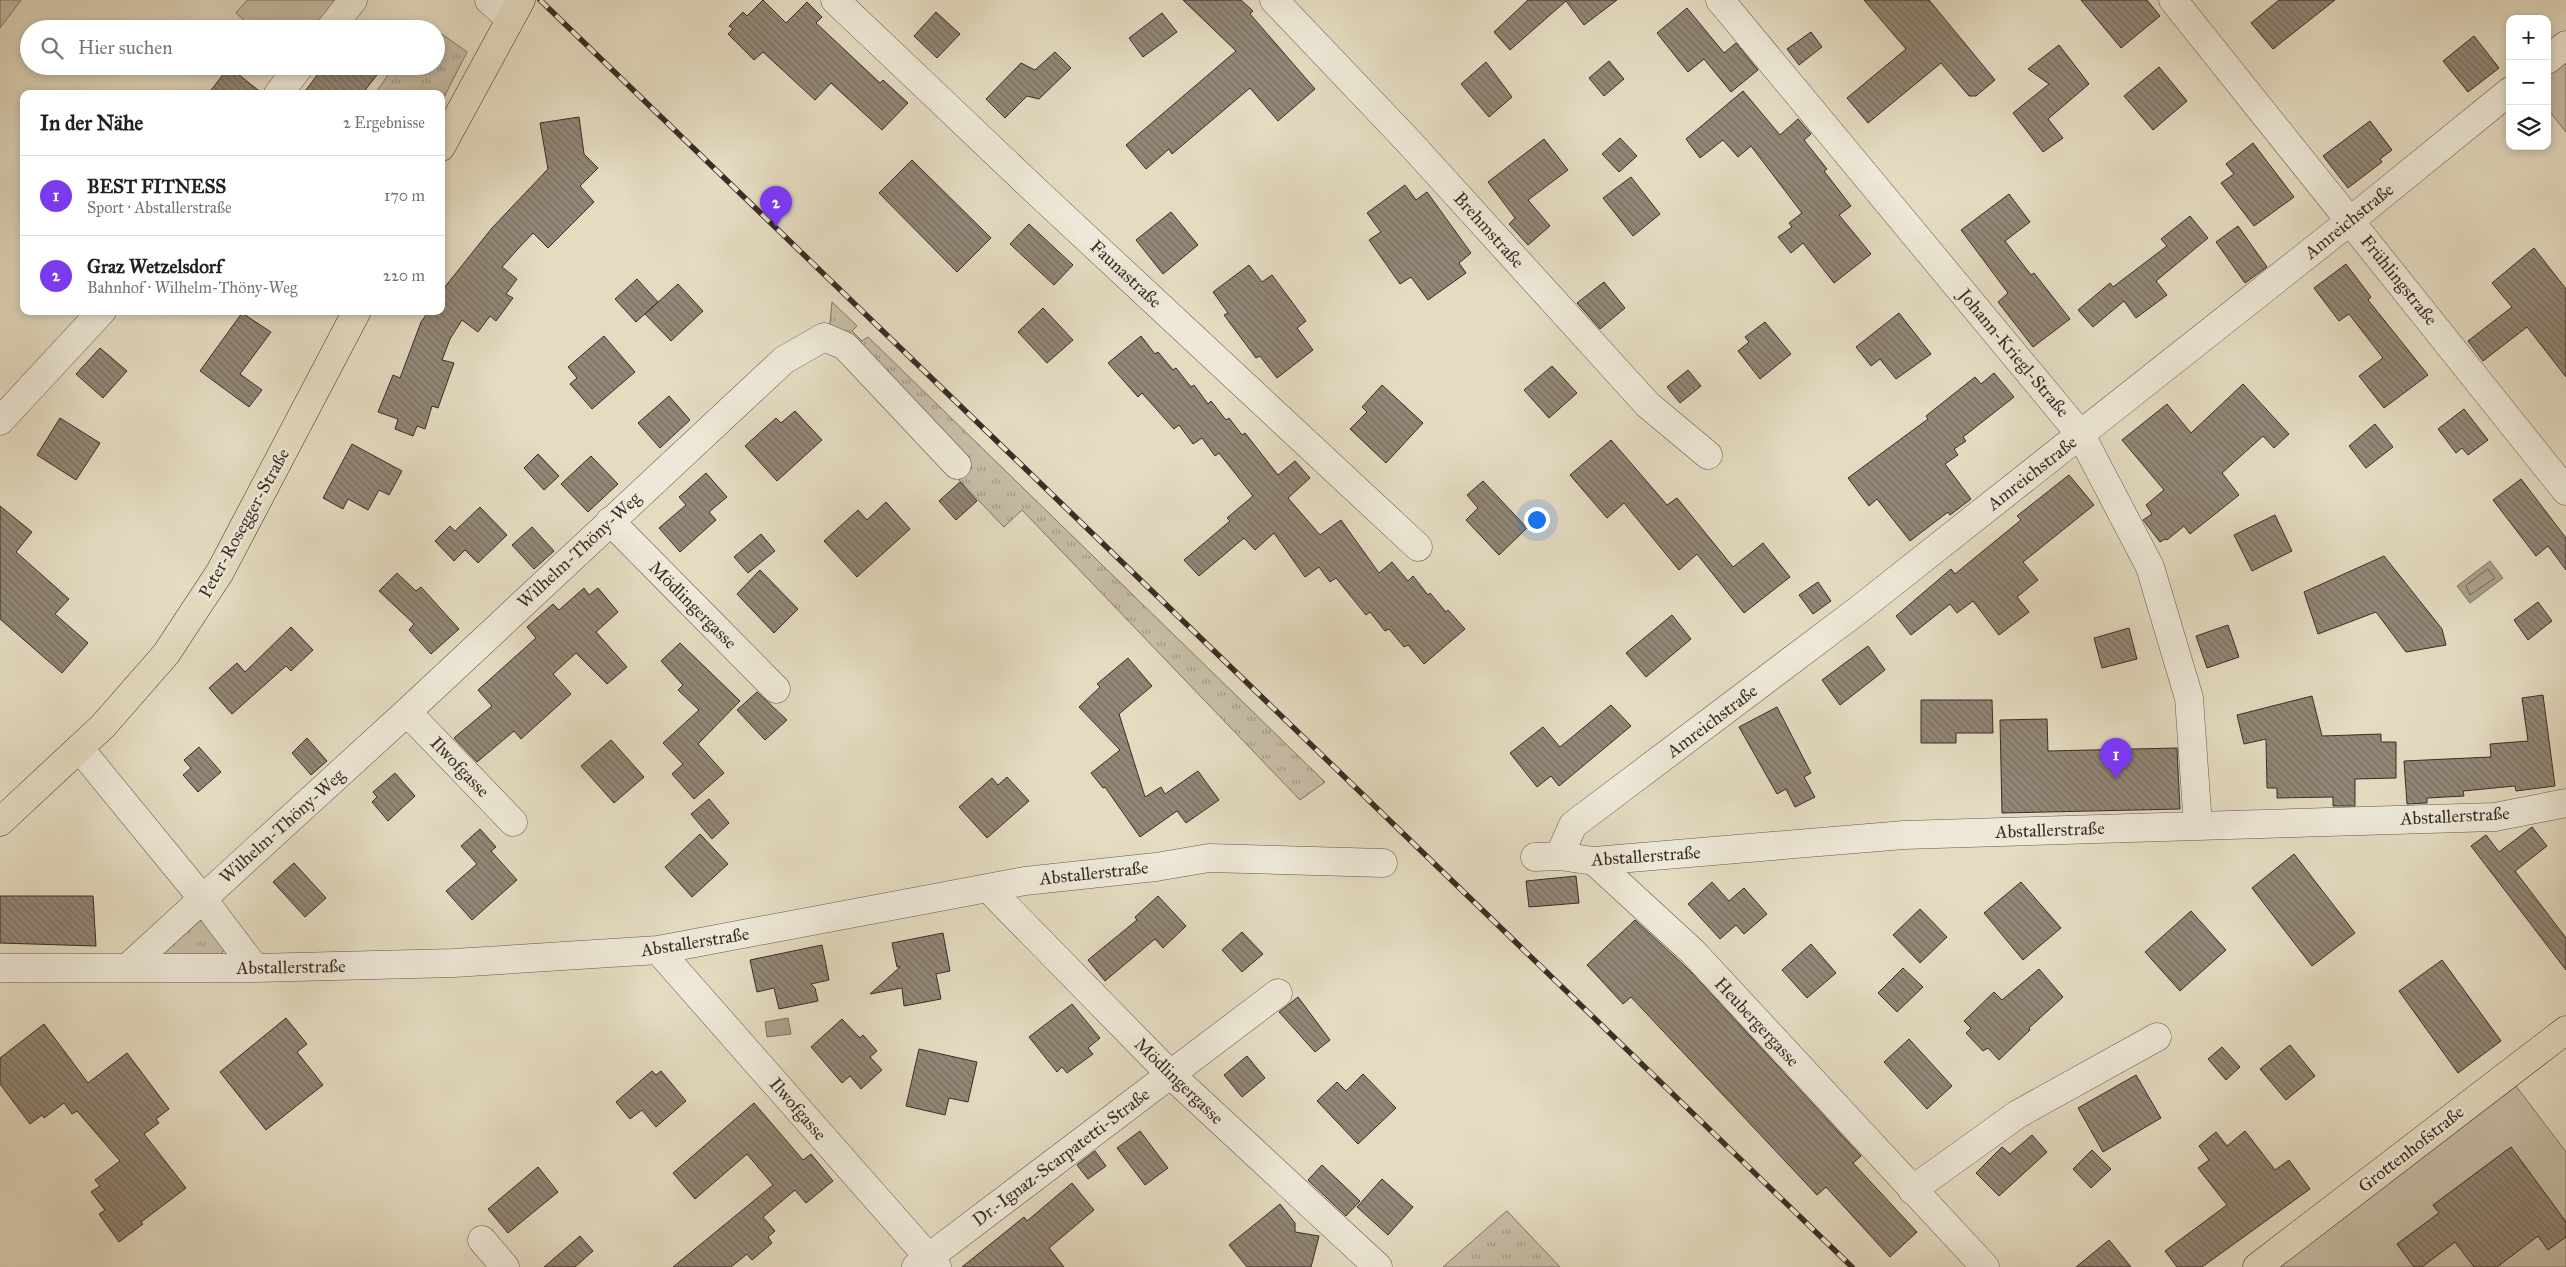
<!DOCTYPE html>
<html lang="de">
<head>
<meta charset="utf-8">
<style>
	:root { --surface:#fff; --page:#f6f6f6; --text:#202124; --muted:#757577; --line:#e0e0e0; --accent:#7c3aed }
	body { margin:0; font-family:"IM FELL Great Primer",serif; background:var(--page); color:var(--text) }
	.controls { position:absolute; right:15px; top:15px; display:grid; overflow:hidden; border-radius:10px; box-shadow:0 2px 8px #0003 }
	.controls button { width:45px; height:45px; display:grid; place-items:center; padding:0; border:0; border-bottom:1px solid var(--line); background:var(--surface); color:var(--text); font:25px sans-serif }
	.you { position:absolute; left:1536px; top:519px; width:18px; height:18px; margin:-12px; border:4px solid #fff; border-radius:50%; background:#1a73e8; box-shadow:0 0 0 8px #1a73e833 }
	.badge { display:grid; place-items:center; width:32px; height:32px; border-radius:50%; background:var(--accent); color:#fff; font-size:16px; font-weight:700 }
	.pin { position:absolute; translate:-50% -41px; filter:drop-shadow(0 1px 2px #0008) }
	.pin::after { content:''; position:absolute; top:26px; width:18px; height:15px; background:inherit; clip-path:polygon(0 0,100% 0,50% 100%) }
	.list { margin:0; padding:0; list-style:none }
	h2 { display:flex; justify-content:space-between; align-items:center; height:65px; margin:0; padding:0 20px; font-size:21px }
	h2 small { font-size:16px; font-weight:400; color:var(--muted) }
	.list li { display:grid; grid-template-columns:32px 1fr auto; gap:15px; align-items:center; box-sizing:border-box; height:80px; padding:0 20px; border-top:1px solid var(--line) }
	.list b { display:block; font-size:19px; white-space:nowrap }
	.list p { margin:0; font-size:16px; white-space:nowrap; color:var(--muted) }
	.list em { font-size:16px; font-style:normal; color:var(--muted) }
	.icon { flex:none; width:28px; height:28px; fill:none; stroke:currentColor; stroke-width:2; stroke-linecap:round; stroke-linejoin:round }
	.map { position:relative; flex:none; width:2566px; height:1267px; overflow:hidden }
	.search { position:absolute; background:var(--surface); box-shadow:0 2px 8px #0003; left:20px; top:20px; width:425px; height:55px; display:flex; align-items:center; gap:12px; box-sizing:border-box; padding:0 18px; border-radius:28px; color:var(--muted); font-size:19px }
	.panel { position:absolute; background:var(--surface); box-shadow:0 2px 8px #0003; left:20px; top:90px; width:425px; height:225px; border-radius:10px }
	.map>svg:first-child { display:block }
	.grass { fill:url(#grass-tufts); stroke:#807466 }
	.garden { fill:#c7bda7; stroke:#807466 }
	.water { fill:#aaa08c; stroke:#7d7263 }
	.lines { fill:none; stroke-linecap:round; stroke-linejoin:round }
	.shore { stroke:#726659; stroke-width:1 }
	.building { fill:url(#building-back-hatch); stroke:#3a2c26 }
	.minor-casing { stroke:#64584d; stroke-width:29 }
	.major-casing { stroke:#3a2c26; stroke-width:29 }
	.minor { stroke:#ede8d7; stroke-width:28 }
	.major { stroke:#e4dbc1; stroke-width:28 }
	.rail-casing { stroke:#3a2c26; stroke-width:5.5 }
	.rail { stroke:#ede8d7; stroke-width:4; stroke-dasharray:11; stroke-linecap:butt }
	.labels { text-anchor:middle; stroke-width:5; stroke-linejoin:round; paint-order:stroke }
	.street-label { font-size:18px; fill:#3a2c26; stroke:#ede8d7 }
</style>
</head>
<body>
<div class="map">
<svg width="2566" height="1267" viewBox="0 0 2566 1267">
	<defs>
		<pattern id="grass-tufts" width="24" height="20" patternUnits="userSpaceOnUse" patternTransform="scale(1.25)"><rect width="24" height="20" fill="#c7bda7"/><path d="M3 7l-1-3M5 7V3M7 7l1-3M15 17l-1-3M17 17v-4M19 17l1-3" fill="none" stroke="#a39a88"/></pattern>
		<pattern id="building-back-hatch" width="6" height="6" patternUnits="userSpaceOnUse" patternTransform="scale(1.25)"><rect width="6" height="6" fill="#928777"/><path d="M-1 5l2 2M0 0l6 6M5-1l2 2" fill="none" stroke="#786f61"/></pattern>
	</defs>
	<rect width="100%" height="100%" fill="#e4dbc1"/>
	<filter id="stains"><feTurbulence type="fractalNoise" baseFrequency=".004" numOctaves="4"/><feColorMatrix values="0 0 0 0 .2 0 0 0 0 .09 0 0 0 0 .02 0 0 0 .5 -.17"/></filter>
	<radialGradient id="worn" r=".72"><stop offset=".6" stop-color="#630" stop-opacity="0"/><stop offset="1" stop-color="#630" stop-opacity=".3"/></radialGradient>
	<path class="grass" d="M436 30 467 52 441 103V94H375L394 66H436Z
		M832 302 857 326 852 331 862 341 868 337 1325 782 1300 800 1022 510 1004 527 959 480 972 468 915 409 829 333Z
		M199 919 211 931 224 949 221 955 163 956V952Z
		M1507 1211 1560 1267H1443L1502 1215Z"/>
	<path class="garden" d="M1 0H21L0 28V1Z
		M247 0H339L316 29H254L236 13Z
		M2566 58V132L2547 108V73Z
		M2516 1086 2566 1152V1267H2280Z"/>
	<path class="water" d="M2490 561 2503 578 2470 603 2457 586Z
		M788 1018 791 1034 767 1037 765 1022Z"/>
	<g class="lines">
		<path class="shore" d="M2488 569 2495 578 2470 595 2466 586Z"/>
	</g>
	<path class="building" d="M763 0 786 23 807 2 822 17 816 23 880 83 883 80 908 103 882 130 831 83 815 100 763 52 754 60 728 34 733 29 729 26 743 12 747 16Z
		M1183 0H1241L1253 11 1250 14 1315 89 1278 121 1250 88 1172 154 1169 149 1146 169 1126 145 1236 51Z
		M1528 0H1617L1584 25 1566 1 1510 50 1494 32Z
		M1864 0H1929L1995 80 1976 96H1969L1941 63 1868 123 1847 98 1906 49Z
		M2081 0H2147L2160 16 2121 48Z
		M2279 0H2335L2273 49 2251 23Z
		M1687 8 1724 53 1736 43 1758 70 1731 92 1704 59 1688 72 1657 33Z
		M936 12 960 34 937 58 914 36Z
		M1162 13 1177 32 1143 57 1129 38Z
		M1811 32 1822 47 1799 65 1787 49Z
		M2474 36 2499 68 2468 92 2443 61Z
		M2059 45 2089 84 2048 119 2063 138 2043 152 2013 113 2049 84 2028 69Z
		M1055 52 1071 68 1039 99 1027 96 1005 118 986 99 1021 63 1035 70Z
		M1609 61 1624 79 1604 96 1589 78Z
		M1486 62 1512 97 1489 117 1461 84Z
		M324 66H384L362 94H303Z
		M229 67 263 94H208Z
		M2159 67 2187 101 2153 130 2124 96Z
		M1743 91 1780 135 1798 119 1811 134 1804 140 1827 169 1824 171 1851 206 1839 215 1871 254 1834 283 1803 243 1791 253 1778 237 1792 227 1789 223 1802 213 1751 146 1738 157 1723 140 1700 158 1686 139Z
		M579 117 584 154 598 168 580 186 594 202 548 248 533 233 516 251 502 267 517 279 506 294 513 298 496 321 490 316 478 332 462 320 450 339 442 360 454 363 438 408 432 406 425 429 417 426 413 436 395 429 398 419 378 412 393 375 400 378 421 322 429 311H441V293L448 283 492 228 548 169 540 123Z
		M2370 121 2392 150 2380 159 2382 162 2348 188 2323 156Z
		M1620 138 1637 156 1619 172 1602 154Z
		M1544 139 1568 170 1528 200 1550 226 1528 245 1509 224 1515 218 1488 182Z
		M2253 143 2294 197 2254 226 2221 183 2234 174 2226 164Z
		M912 160 991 238 957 272 879 193Z
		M1631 177 1660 214 1633 236 1603 198Z
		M1405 185 1416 200 1427 192 1471 253 1459 263 1466 273 1428 300 1411 277 1400 284 1369 240 1381 232 1367 213Z
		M2009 194 2030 222 2005 241 2031 275 2034 273 2070 319 2033 347 1998 302 2008 293 1961 230Z
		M1171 212 1198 245 1163 274 1136 240Z
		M2190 216 2208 238 2156 281 2167 295 2136 318 2124 301 2093 327 2078 310 2110 283 2113 287 2167 246 2161 239Z
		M1029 224 1073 265 1054 285 1010 244Z
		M2238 226 2267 267 2245 283 2216 242Z
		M2534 248 2566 289V377L2527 327 2483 361 2468 341 2512 307 2492 283Z
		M2346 264 2371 297 2368 300 2428 375 2384 408 2359 376 2383 358 2349 314 2339 321 2314 288Z
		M1249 265 1262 282 1272 275 1306 321 1297 328 1313 350 1277 378 1260 356 1256 358 1224 315 1228 313 1213 292Z
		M637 279 658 302 636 322 615 299Z
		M1604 282 1625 308 1600 329 1577 303Z
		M678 284 703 311 671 341 645 314Z
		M1043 308 1073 340 1047 363 1018 332Z
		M242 313 271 332 240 374 262 390 249 407 200 371Z
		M1899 313 1931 354 1896 379 1880 359 1871 366 1856 347Z
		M1765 322 1791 354 1760 379 1738 351 1749 342 1745 337Z
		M604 336 635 372 592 409 570 384 577 378 568 367Z
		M1141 336 1155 354 1158 352 1173 370 1176 368 1191 387 1194 385 1208 404 1211 401 1226 420 1229 418 1242 435 1245 433 1278 475 1295 461 1310 478 1288 498 1320 535 1341 520 1379 573 1392 562 1408 581 1413 576 1428 595 1430 593 1446 612 1448 610 1465 629 1424 664 1408 645 1404 647 1389 629 1385 631 1370 612 1366 615 1336 578 1330 582 1319 567 1305 577 1274 533 1255 550 1244 538 1199 576 1184 560 1230 521 1227 518 1253 496 1219 453 1215 456 1202 438 1193 444 1179 425 1174 429 1142 393 1138 397 1108 363Z
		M100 348 127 371 103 398 76 374Z
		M1552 366 1577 393 1549 418 1524 390Z
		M1688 370 1701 386 1680 403 1667 387Z
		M1994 373 2014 397 1963 437 1966 441 1954 449 1958 455 1945 464 1971 499 1950 515 1948 512 1910 541 1877 499 1869 506 1848 478 1928 419 1926 416 1975 377 1981 384Z
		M2243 384 2289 434 2274 448 2263 436 2222 473 2239 495 2190 534 2184 526 2167 540 2165 539 2160 542 2143 520 2152 514 2146 505 2164 490 2122 440 2167 404 2191 433Z
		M1382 385 1423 423 1386 463 1350 429 1367 412 1362 407Z
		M669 396 690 420 660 448 638 423Z
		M2464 409 2488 440 2468 455 2462 448 2456 453 2438 429Z
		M795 411 822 440 777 481 745 446 776 418 781 423Z
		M60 418 100 443 76 480 37 455Z
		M2375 424 2393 447 2366 468 2349 446Z
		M1611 440 1667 505 1677 498 1733 567 1763 543 1790 577 1744 613 1697 554 1679 570 1624 503 1607 518 1570 475Z
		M352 444 402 471 389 495 379 490 368 510 348 499 343 509 323 498Z
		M538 454 559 476 544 490 524 468Z
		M591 456 618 484 588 512 561 484Z
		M706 473 727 497 709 512 716 520 680 552 659 528 686 505 679 497Z
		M2069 475 2094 505 2023 562 2038 580 2017 597 2029 612 1999 635 1973 601 1957 613 1950 604 1911 635 1896 616 1951 569 1955 574 2021 520 2017 516Z
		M2521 479 2566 538V570L2548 546 2536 556 2493 500Z
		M1483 481 1527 528 1499 555 1466 520 1478 508 1467 495Z
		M960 482 977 501 956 520 939 501Z
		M886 502 910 529 857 577 824 541 858 510 867 520Z
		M0 506 32 532 16 552 69 599 55 614 88 643 62 673 0 619Z
		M480 507 507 535 478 563 465 550 454 561 435 541 450 526 455 531Z
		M2275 515 2292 551 2252 571 2234 535Z
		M532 527 554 551 534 569 512 545Z
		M761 534 775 551 748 573 734 557Z
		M2384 556 2442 629 2446 645 2406 652 2376 612 2318 634 2304 592Z
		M760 570 798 609 774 633 737 594Z
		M397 573 416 591 421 587 459 629 431 654 409 630 414 624 379 591Z
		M1818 582 1831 601 1813 614 1799 595Z
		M584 588 589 595 598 588 618 612 596 632 627 667 607 684 576 653 553 674 571 694 521 739 514 731 477 762 454 738 492 706 478 690 536 638 527 627 553 604 559 610Z
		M2538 602 2552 621 2528 640 2514 620Z
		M1672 615 1691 639 1646 677 1626 653Z
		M2228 625 2239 657 2207 668 2196 636Z
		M291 627 313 650 291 671 286 666 232 714 209 688 237 663 245 672Z
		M2129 628 2137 659 2102 668 2094 638Z
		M680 643 740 701 698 744 724 773 694 799 672 774 683 764 663 743 699 710 678 690 683 685 661 661Z
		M1868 646 1885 670 1840 705 1822 680Z
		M1128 658 1152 686 1119 714 1145 797 1161 787 1165 794 1198 771 1219 800 1186 823 1177 811 1140 837 1105 787 1103 788 1091 773 1120 750 1079 707 1100 687 1097 684Z
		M757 692 787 720 765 740 737 710Z
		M2543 695 2555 786 2516 791 2515 786 2463 791 2464 796 2427 798V803L2407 804 2404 761 2491 757 2490 744 2528 741 2522 698Z
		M2312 696 2322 736 2381 734V742H2396V778L2355 779V806H2333V797L2277 798V788H2267L2266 739 2244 744 2237 715Z
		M1921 700H1992L1993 733H1956V743H1921Z
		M1611 705 1631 726 1559 786 1551 776 1537 787 1510 753 1543 727 1560 747Z
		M1777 707 1811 773 1804 777 1815 797 1795 807 1786 789 1777 794 1739 727Z
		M2047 719 2048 751 2177 748 2180 809 2002 813 2000 720Z
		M307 738 327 761 311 775 292 753Z
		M611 740 644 777 614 803 581 766Z
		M199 747 221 772 198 792 183 775 191 768 184 760Z
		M395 773 415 796 388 821 372 802 377 797 373 792Z
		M1007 777 1029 801 987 838 959 807 992 778 998 785Z
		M709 799 729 823 712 839 691 814Z
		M2532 827 2547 846 2515 871 2566 938V970L2471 846 2486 835 2499 852Z
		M480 829 496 847 491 851 517 880 472 920 446 891 477 864 461 846Z
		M700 834 728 864 692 897 665 867Z
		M2294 854 2355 933 2312 966 2252 888Z
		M294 863 326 898 305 917 273 882Z
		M1576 876 1579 903 1529 907 1526 881Z
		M1712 882 1729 901 1744 888 1767 914 1744 934 1736 925 1720 939 1688 904Z
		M2021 882 2061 928 2023 960 1984 913Z
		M0 896H93L96 946 0 943Z
		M1158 896 1186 926 1163 948 1155 939 1105 981 1088 960 1137 920 1135 917Z
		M1920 909 1947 937 1920 963 1893 935Z
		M2191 911 2226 950 2180 991 2145 952Z
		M1635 920 1689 970 1861 1156 1853 1163 1917 1232 1890 1257 1826 1187 1817 1195 1631 997 1623 1004 1587 965Z
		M1242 932 1263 954 1242 972 1222 950Z
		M943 933 950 971 936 974 941 999 904 1006 902 988 870 994 900 967H897L892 943Z
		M1811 944 1836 973 1807 998 1782 970Z
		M822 945 829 980 811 984 815 988 818 1001 779 1009 774 988 757 992 750 960Z
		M2442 960 2501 1041 2458 1073 2399 991Z
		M1903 968 1923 987 1897 1012 1878 993Z
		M2039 969 2063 997 2029 1028 2030 1030 1999 1060 1988 1048 1983 1051 1966 1033 1971 1028 1964 1021 1994 992 2002 1000Z
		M1298 997 1330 1040 1315 1052 1279 1012Z
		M1072 1004 1100 1038 1088 1048 1093 1054 1067 1073 1062 1067 1057 1072 1029 1037Z
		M286 1018 307 1044 297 1052 323 1085 266 1130 220 1072Z
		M842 1019 860 1038 863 1035 877 1051 870 1057 882 1070 861 1089 850 1076 842 1083 811 1047Z
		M44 1024 88 1083 127 1053 169 1109 156 1119 159 1123 144 1134 186 1188 141 1222 143 1224 119 1242 99 1214 105 1210 91 1192 100 1186 95 1180 120 1161 77 1111 72 1114 64 1103 44 1118 42 1115 30 1124 0 1084V1058Z
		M1909 1039 1952 1086 1927 1109 1884 1062Z
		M2290 1045 2315 1076 2286 1100 2260 1069Z
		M2222 1047 2240 1067 2226 1080 2208 1059Z
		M919 1049 977 1062 968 1102 949 1098 945 1115 906 1106Z
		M1247 1056 1265 1078 1242 1097 1224 1075Z
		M652 1071 656 1075 661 1071 686 1101 656 1127 642 1110 630 1119 616 1102Z
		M1363 1074 1396 1108 1358 1144 1317 1101 1337 1082 1346 1091Z
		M2136 1075 2161 1118 2103 1152 2078 1108Z
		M754 1103 803 1160 811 1154 833 1181 806 1203 795 1190 763 1217 775 1231 768 1237 772 1243 752 1260 747 1254 731 1267H673L773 1185 747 1154 695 1199 673 1173Z
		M1140 1131 1168 1168 1145 1185 1117 1148Z
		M2245 1131 2275 1170 2289 1160 2310 1189 2202 1267H2177L2165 1251 2227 1205 2198 1168 2209 1160 2199 1146 2216 1132 2227 1146Z
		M2032 1135 2047 1152 1999 1196 1976 1173 2002 1147 2010 1154Z
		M2511 1147 2566 1222V1237L2548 1250 2538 1236 2497 1267H2474L2455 1242 2422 1267H2414L2397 1244 2439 1213 2433 1205Z
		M2092 1150 2111 1169 2091 1188 2073 1169Z
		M1095 1151 1106 1166 1088 1179 1077 1165Z
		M1322 1165 1360 1201 1346 1216 1308 1180Z
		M538 1167 558 1192 508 1233 488 1209Z
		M1382 1179 1413 1207 1388 1235 1357 1207Z
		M1072 1183 1094 1210 1049 1248 1064 1267H962L1024 1217 1027 1221Z
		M1280 1204 1295 1223V1232L1319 1236 1311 1267H1247L1229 1245Z
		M580 1236 593 1251 575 1267H544Z
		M2109 1240 2131 1267H2076Z"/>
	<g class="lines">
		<g class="minor-casing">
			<path id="minor" d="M489 0 510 19
				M835 0 1036 191 1418 547
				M1274 0 1410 143 1648 405 1708 455
				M1720 0 2081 435 2150 567 2189 698 2198 826
				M2173 0 2566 491
				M330 29 353 0
				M2547 60 2566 45
				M278 94 300 66
				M0 421 102 311
				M610 521 776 689
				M407 712 513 822
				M80 749 202 898 255 968
				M1559 856 1573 825 1857 611 2350 221 2510 91
				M1535 857 1559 856 1594 861 1904 835 2495 817 2566 803
				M1594 861 1693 952 1985 1267
				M988 888 1170 1074 1378 1267
				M658 950 937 1267
				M0 968H255L454 963 658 950 1025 881 1156 867 1209 858 1383 863
				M127 968 407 712 784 360 824 337 845 346 957 465
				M1912 1190 2018 1114 2157 1037
				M482 1240 505 1267
				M916 1267 1278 993"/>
		</g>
		<g class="major-casing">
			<path id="major" d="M441 147 521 0
				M0 822 103 726 166 654 220 572 357 311
				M2257 1267 2566 1030"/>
		</g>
		<use href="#minor" class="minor"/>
		<use href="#major" class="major"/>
		<g class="rail-casing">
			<path id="rail" d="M540 0 1852 1267"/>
		</g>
		<use href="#rail" class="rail"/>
	</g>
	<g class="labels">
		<g class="street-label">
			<text transform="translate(2349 221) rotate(-39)" y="6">Amreichstraße</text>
			<text transform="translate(1489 230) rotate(48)" y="6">Brehmstraße</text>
			<text transform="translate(1126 274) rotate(43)" y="6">Faunastraße</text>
			<text transform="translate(2399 280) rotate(51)" y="6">Frühlingstraße</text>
			<text transform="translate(2014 353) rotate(50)" y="6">Johann-Kriegl-Straße</text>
			<text transform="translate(2032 473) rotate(-38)" y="6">Amreichstraße</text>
			<text transform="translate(244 523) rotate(-61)" y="6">Peter-Rosegger-Straße</text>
			<text transform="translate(579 550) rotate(-43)" y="6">Wilhelm-Thöny-Weg</text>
			<text transform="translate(693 605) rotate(45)" y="6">Mödlingergasse</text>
			<text transform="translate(1712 721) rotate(-37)" y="6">Amreichstraße</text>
			<text transform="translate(460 767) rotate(46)" y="6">Ilwofgasse</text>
			<text transform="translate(2455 816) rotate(-3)" y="6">Abstallerstraße</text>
			<text transform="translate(282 826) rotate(-42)" y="6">Wilhelm-Thöny-Weg</text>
			<text transform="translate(2050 830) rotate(-2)" y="6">Abstallerstraße</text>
			<text transform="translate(1646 856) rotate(-4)" y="6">Abstallerstraße</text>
			<text transform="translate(1094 873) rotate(-6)" y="6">Abstallerstraße</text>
			<text transform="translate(695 942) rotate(-9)" y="6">Abstallerstraße</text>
			<text transform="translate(291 967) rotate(-1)" y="6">Abstallerstraße</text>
			<text transform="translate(1757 1022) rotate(47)" y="6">Heubergergasse</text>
			<text transform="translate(1179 1081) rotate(44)" y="6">Mödlingergasse</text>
			<text transform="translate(798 1109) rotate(49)" y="6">Ilwofgasse</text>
			<text transform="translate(2411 1149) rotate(-38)" y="6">Grottenhofstraße</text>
			<text transform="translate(1061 1157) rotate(-37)" y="6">Dr.-Ignaz-Scarpatetti-Straße</text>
		</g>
	</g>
	<rect width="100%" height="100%" filter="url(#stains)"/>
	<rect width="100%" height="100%" fill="url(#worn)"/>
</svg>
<div class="controls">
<button>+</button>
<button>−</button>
<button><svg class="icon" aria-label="layers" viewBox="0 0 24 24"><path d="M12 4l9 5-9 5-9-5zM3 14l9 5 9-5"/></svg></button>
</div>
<div class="you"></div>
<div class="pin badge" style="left:2116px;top:779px">1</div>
<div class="pin badge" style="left:776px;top:227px">2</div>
<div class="search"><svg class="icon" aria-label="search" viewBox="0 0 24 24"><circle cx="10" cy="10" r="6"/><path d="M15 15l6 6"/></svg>Hier suchen</div>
<section class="panel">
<h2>In der Nähe<small>2 Ergebnisse</small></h2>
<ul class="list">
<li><span class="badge">1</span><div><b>BEST FITNESS</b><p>Sport · Abstallerstraße</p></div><em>170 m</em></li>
<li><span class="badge">2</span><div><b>Graz Wetzelsdorf</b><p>Bahnhof · Wilhelm-Thöny-Weg</p></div><em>220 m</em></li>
</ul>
</section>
</div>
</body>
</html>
